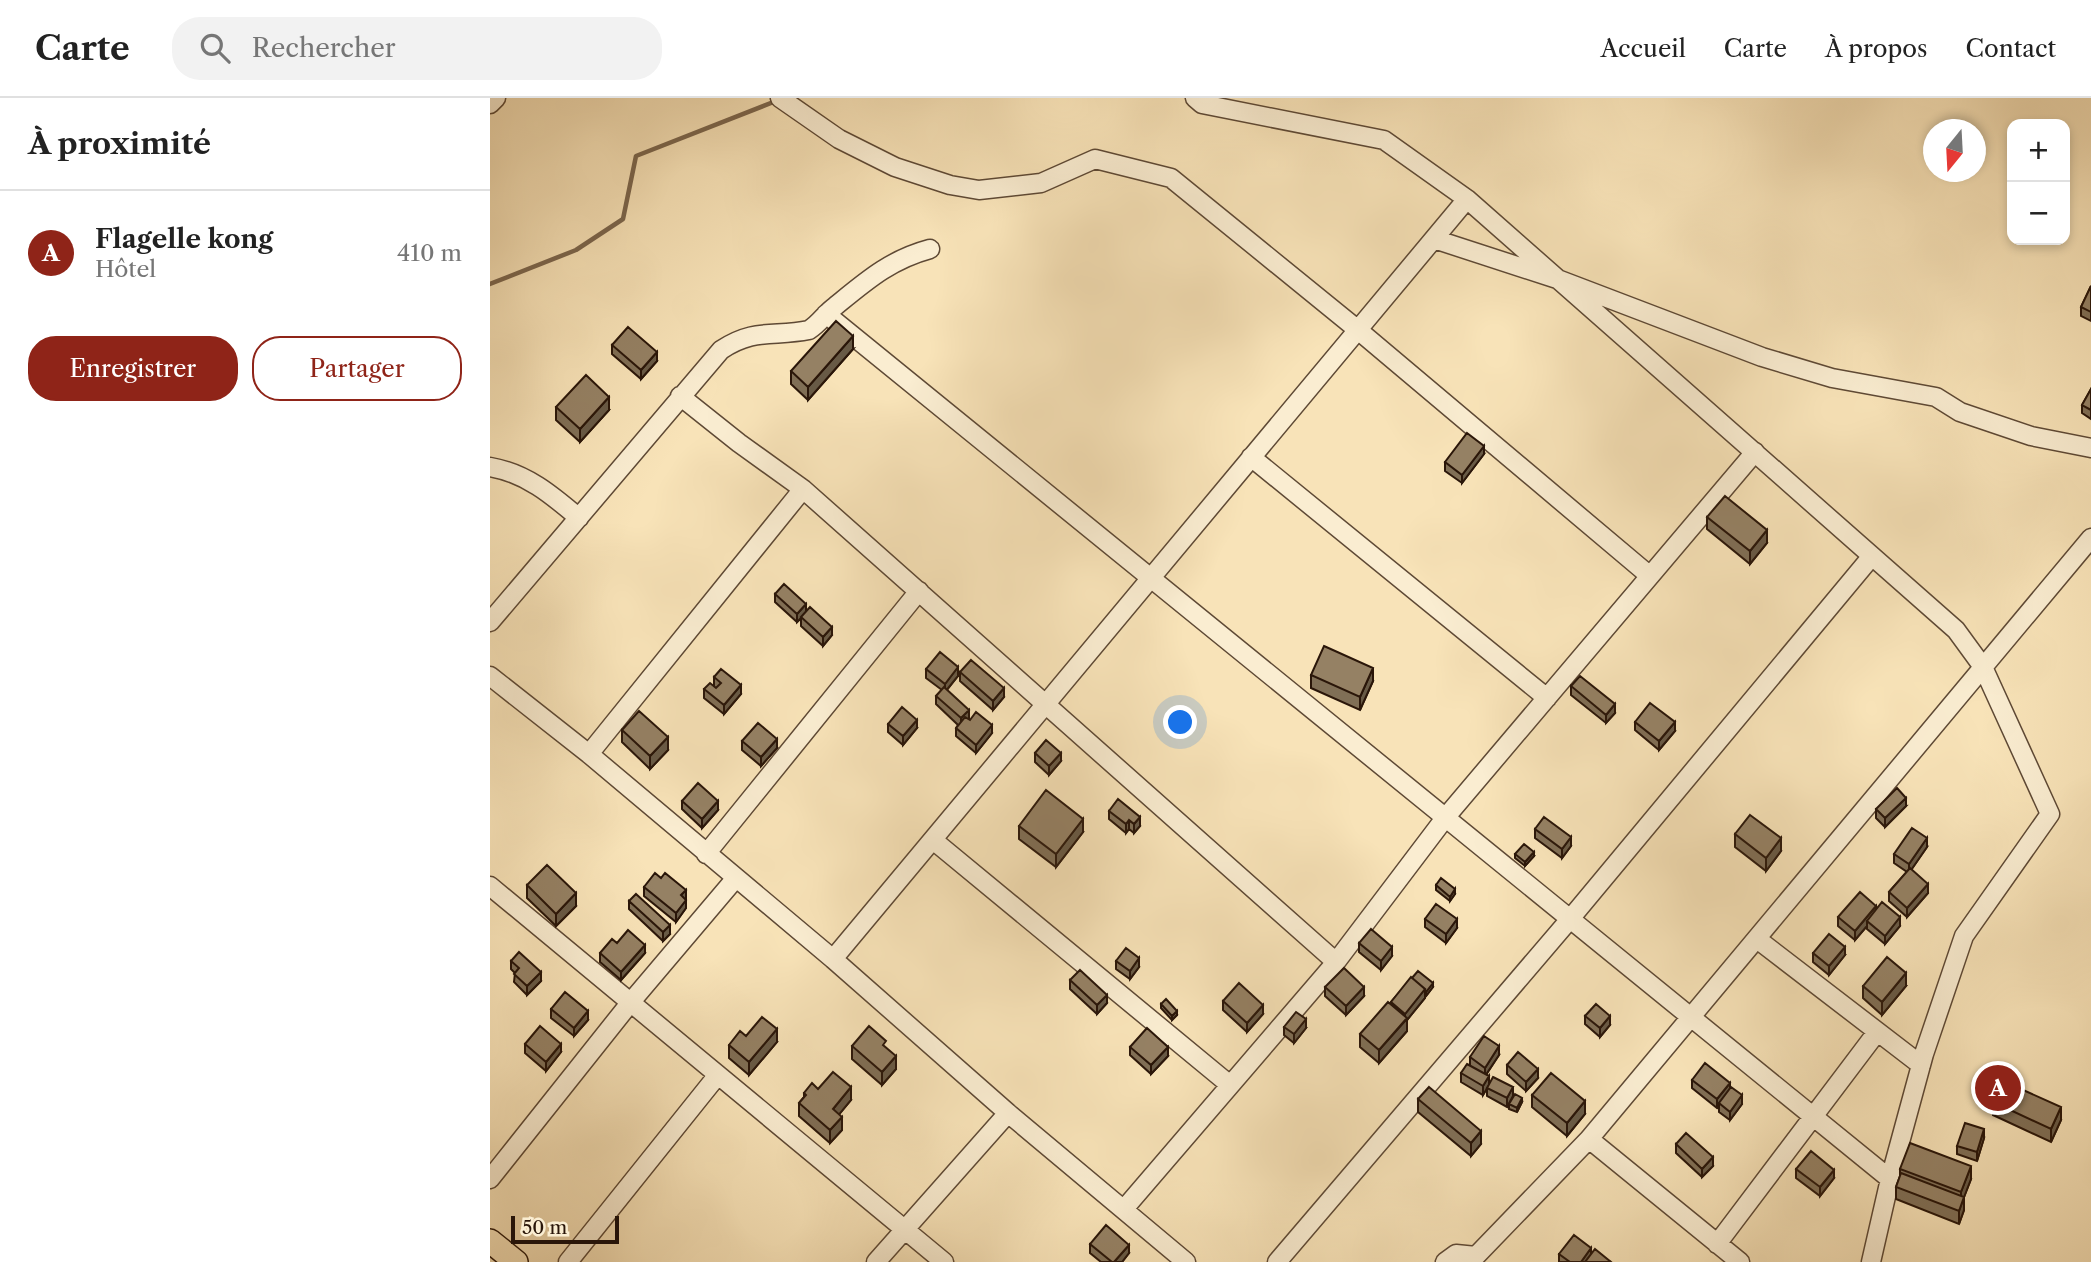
<!DOCTYPE html>
<html lang="fr">
<head>
<meta charset="utf-8">
<style>
	:root { --surface:#fff; --page:#f2f2f2; --text:#222; --muted:#767676; --line:#e0e0e0; --accent:#8f2418 }
	body { margin:0; font-family:"Libre Caslon Text",serif; background:var(--page); color:var(--text) }
	.controls { position:absolute; right:21px; top:21px; display:grid; overflow:hidden; border-radius:14px; box-shadow:0 4px 10px #0003 }
	.controls button { width:63px; height:63px; display:grid; place-items:center; padding:0; border:0; border-bottom:2px solid var(--line); background:var(--surface); color:var(--text); font:35px sans-serif }
	.compass { position:absolute; left:1433px; top:21px; width:63px; height:63px; border-radius:50%; background:var(--surface); box-shadow:0 4px 10px #0003; rotate:198deg }
	.scale { position:absolute; left:21px; bottom:18px; width:108px; box-sizing:border-box; padding-left:7px; border:4px solid #2a1609; border-top:0; font-size:19px; line-height:24px; white-space:nowrap; color:#2a1609; -webkit-text-stroke:5px #faedd1; paint-order:stroke }
	.you { position:absolute; left:691px; top:625px; width:24px; height:24px; margin:-18px; border:5px solid #fff; border-radius:50%; background:#1a73e8; box-shadow:0 0 0 10px #1a73e833 }
	.badge { display:grid; place-items:center; width:46px; height:46px; border-radius:50%; background:var(--accent); color:#fff; font-size:23px; font-weight:700 }
	.pin { position:absolute; translate:-50% -50%; border:4px solid #fff; box-shadow:0 2px 7px #0006 }
	.list { margin:0; padding:0; list-style:none }
	h2 { display:flex; justify-content:space-between; align-items:center; height:91px; margin:0; padding:0 28px; font-size:30px }
	h2 small { font-size:23px; font-weight:400; color:var(--muted) }
	.list li { display:grid; grid-template-columns:46px 1fr auto; gap:21px; align-items:center; box-sizing:border-box; height:126px; padding:0 28px; border-top:2px solid var(--line) }
	.list b { display:block; font-size:26px; white-space:nowrap }
	.list p { margin:0; font-size:23px; white-space:nowrap; color:var(--muted) }
	.list em { font-size:23px; font-style:normal; color:var(--muted) }
	.actions { display:flex; gap:14px; padding:21px 28px }
	.actions a { flex:1; padding:16px 0; border:2px solid var(--accent); border-radius:28px; text-align:center; font-size:24px; color:var(--accent) }
	.actions .main { background:var(--accent); color:#fff }
	.icon { flex:none; width:38px; height:38px; fill:none; stroke:currentColor; stroke-width:2; stroke-linecap:round; stroke-linejoin:round }
	.map { position:relative; flex:none; width:1601px; height:1164px; overflow:hidden }
	header { display:flex; align-items:center; gap:42px; box-sizing:border-box; height:98px; padding:0 35px; background:var(--surface); border-bottom:2px solid var(--line) }
	header strong { font-size:33px }
	nav { display:flex; gap:38px; margin-inline-start:auto; font-size:24px }
	.search { width:490px; height:63px; background:var(--page); display:flex; align-items:center; gap:18px; box-sizing:border-box; padding:0 24px; border-radius:28px; color:var(--muted); font-size:26px }
	main { display:flex }
	aside { flex:1; background:var(--surface) }
	.map>svg:first-child { display:block }
	.lines { fill:none; stroke-linecap:round; stroke-linejoin:round }
	.stream { stroke:#7c674e; stroke-width:4.5 }
	.minor-casing { stroke:#5e4935; stroke-width:21 }
	.major-casing { stroke:#2a1609; stroke-width:26 }
	.minor { stroke:#faedd1; stroke-width:18 }
	.major { stroke:#f8e3b8; stroke-width:23 }
	.wall { fill:#806f56; stroke:#2a1609; stroke-width:2 }
	.shaded-wall { fill:#685a46; stroke:#2a1609; stroke-width:2 }
	.building { fill:#958164; stroke:#2a1609; stroke-width:2 }
</style>
</head>
<body>
<header>
<strong>Carte</strong>
<div class="search"><svg class="icon" aria-label="search" viewBox="0 0 24 24"><circle cx="10" cy="10" r="6"/><path d="M15 15l6 6"/></svg>Rechercher</div>
<nav><a>Accueil</a><a>Carte</a><a>À propos</a><a>Contact</a></nav>
</header>
<main>
<aside>
<h2>À proximité<small></small></h2>
<ul class="list">
<li><span class="badge">A</span><div><b>Flagelle kong</b><p>Hôtel</p></div><em>410 m</em></li>
</ul>
<div class="actions"><a class="main">Enregistrer</a><a>Partager</a></div>
</aside>
<div class="map">
<svg width="1601" height="1164" viewBox="0 0 1601 1164">
	<rect width="100%" height="100%" fill="#f8e3b8"/>
	<filter id="stains"><feTurbulence type="fractalNoise" baseFrequency=".00286" numOctaves="4"/><feColorMatrix values="0 0 0 0 .2 0 0 0 0 .09 0 0 0 0 .02 0 0 0 .5 -.17"/></filter>
	<radialGradient id="worn" r=".72"><stop offset=".6" stop-color="#630" stop-opacity="0"/><stop offset="1" stop-color="#630" stop-opacity=".3"/></radialGradient>
	<g class="lines">
		<path class="stream" d="M0 186 86 152 133 121 146 58 286 3"/>
		<g class="minor-casing">
			<path id="minor" d="M290 0 349 41 405 69 460 87 489 92 551 85 605 61 681 80 868 232 1160 478
				M705 0 712 6 894 42 977 101 1466 532 1493 569 1560 716 1474 838 1434 956 1400 1081 1381 1164
				M0 6 6 0
				M944 141 1070 182 1272 259 1342 280 1446 299 1470 314 1541 338 1601 350
				M336 216 1400 1081
				M190 298 249 345 313 391 846 864
				M761 359 1057 600
				M0 369C36 375 62 397 89 420
				M0 524 231 252C264 230 283 239 319 232 329 226 334 217 343 210 375 184 399 162 440 151
				M0 578 99 656 343 861 518 1015 696 1164
				M99 656 313 391
				M443 742 740 987
				M216 756 429 493
				M0 788 454 1164
				M1267 841 1431 967
				M343 861 977 101
				M1099 1041 1250 1164
				M0 1081 140 905 245 781
				M634 1111 846 864 955 720 1265 354
				M1227 1146 1387 934
				M78 1164 227 978
				M386 1164 518 1015
				M787 1164 1080 821 1382 458
				M955 1164 966 1156 986 1158 1099 1041 1601 440"/>
		</g>
		<g class="major-casing">
			<path id="major" d="M0 1143 26 1164"/>
		</g>
		<use href="#minor" class="minor"/>
		<use href="#major" class="major"/>
	</g>
	<path class="wall" d="M1601 188V223L1591 218V209Z
		M122 247 167 263 151 281 122 256Z
		M363 251 318 302 301 286V273Z
		M1601 291V321L1592 315V307Z
		M66 309 119 312 90 344 66 322Z
		M994 356 972 385 955 373V364Z
		M1217 419 1277 445 1260 466 1217 431Z
		M285 496 316 514 342 537 333 548 311 528V520L307 524 285 504Z
		M436 571 468 578 457 592 478 621 502 635 486 655 466 638V630L468 627 446 606V598L452 592 436 580Z
		M470 574 514 599 503 612 470 583Z
		M821 577 883 583 870 612 821 590Z
		M224 579 251 596 234 616 214 600V591L224 588Z
		M1081 588 1125 615 1116 625 1081 597Z
		M1145 624 1185 633 1169 652 1145 632Z
		M398 626 427 630 413 647 398 634Z
		M132 632 178 652 160 671 132 644Z
		M252 643 287 650 271 668 252 652Z
		M545 655 571 663 559 677 545 664Z
		M192 703 228 712 212 730 192 711Z
		M1416 708 1395 729 1386 720V711Z
		M619 713 650 728 644 735 639 731 636 735 619 721Z
		M529 728 593 734 566 769 529 741Z
		M1045 731 1081 748 1072 760 1045 740Z
		M1245 736 1291 753 1276 773 1245 749Z
		M1437 749 1421 772 1438 795 1417 819 1399 803V794L1417 774 1404 765V756Z
		M1025 756 1044 758 1035 768 1025 760Z
		M37 787 86 808 66 828 37 800Z
		M946 787 965 796 960 803 946 792Z
		M154 789 196 800V810L186 824 154 798Z
		M139 803 180 836 173 843 139 811Z
		M1386 811 1410 828 1395 846 1377 831V828L1365 842 1348 828V819Z
		M935 821 967 830 956 845 935 829Z
		M127 845 155 855 131 882 110 864V855Z
		M869 845 902 858 891 872 869 854Z
		M1323 855 1355 857 1339 877 1323 864Z
		M21 863 51 883 37 897 24 884 25 875 21 871Z
		M626 863 649 869 640 881 626 871Z
		M922 880 943 889 936 898H935V900L917 922V933L889 965 870 949V936L901 906V904Z
		M580 882 617 905 607 916 580 891Z
		M1373 888H1416L1392 917 1373 900Z
		M835 889 874 898 856 917 835 898Z
		M733 903 773 916 757 934 733 912Z
		M671 906 687 917 682 922 671 910Z
		M61 911 98 922 84 938 61 920Z
		M1095 918 1120 927 1110 939 1095 926Z
		M794 929 816 930 804 945 794 937Z
		M256 938 287 944 259 977 239 960V947Z
		M35 946 71 954 56 973 35 955Z
		M362 948 396 950 406 971 392 987 362 961Z
		M640 949 678 958 661 976 640 957Z
		M1009 957 996 977 999 986 1023 989 1017 1009 997 998V990L993 997 971 984V975L980 967V959Z
		M1017 967 1048 980 1036 993 1017 976Z
		M1202 982 1240 990 1252 1006 1240 1022 1229 1014V1007L1227 1010 1202 990Z
		M328 991 361 1002 349 1016 352 1032 340 1045 309 1018V1005L314 999V995Z
		M1042 997 1095 1016 1077 1038 1042 1009Z
		M928 1001 991 1046 981 1058 928 1014Z
		M1032 1004 1027 1014 1019 1011V1006Z
		M1503 1004 1571 1022 1561 1044 1503 1017Z
		M1494 1040 1487 1063 1467 1056V1048Z
		M1186 1046 1223 1068 1212 1079 1186 1055Z
		M1306 1071 1344 1080 1330 1098 1306 1080Z
		M1410 1071 1481 1081 1474 1099V1112L1469 1126 1406 1101V1089L1410 1078Z
		M600 1146 639 1155 632 1164H611L600 1155Z
		M1069 1156H1101L1121 1164H1069Z"/>
	<path class="shaded-wall" d="M363 238V251L318 302V289Z
		M167 254V263L151 281V272Z
		M119 299V312L90 344V331Z
		M994 348V356L972 385V377Z
		M1277 432V445L1260 466V453Z
		M316 506V515L307 524V516Z
		M342 529V537L333 548V539Z
		M468 569V578L455 594V586Z
		M883 570V583L870 612V599Z
		M251 587V596L234 616V607Z
		M514 590V599L503 612V603Z
		M1125 606V615L1116 625V617Z
		M479 612V621L471 629V620Z
		M427 622V630L413 647V638Z
		M1185 624V633L1169 652V643Z
		M502 627V635L486 655V647Z
		M178 639V652L160 671V658Z
		M287 641V650L271 668V659Z
		M571 655V663L559 677V668Z
		M1416 700V708L1395 729V720Z
		M228 703V712L212 730V721Z
		M650 719V728L644 735V726Z
		M593 721V734L566 769V756Z
		M639 722V731L636 735V726Z
		M1081 739V748L1072 760V751Z
		M1291 740V753L1276 773V760Z
		M1437 740V749L1419 775V766Z
		M1044 754V758L1035 768V764Z
		M1438 786V795L1417 819V810Z
		M965 791V796L960 803V799Z
		M196 792V800L191 806V797Z
		M86 795V808L66 828V816Z
		M196 802V810L186 824V815Z
		M1386 808V816L1377 823V828L1365 842V833Z
		M1410 819V828L1395 846V838Z
		M967 821V830L956 845V836Z
		M180 827V836L173 843V834Z
		M155 847V855L131 882V874Z
		M902 849V858L891 872V863Z
		M1355 849V857L1339 877V868Z
		M649 860V869L640 881V873Z
		M51 874V883L37 897V888Z
		M1416 875V888L1392 917V904Z
		M943 885V889L936 898V894Z
		M874 889V898L856 917V908Z
		M935 891V900L917 922V933L889 965V952L915 923V916Z
		M617 897V905L607 916V907Z
		M773 907V916L757 934V925Z
		M98 913V922L84 938V930Z
		M687 913V917L682 922V918Z
		M1120 918V927L1110 939V930Z
		M816 921V930L804 945V936Z
		M287 931V944L259 977V964Z
		M71 946V954L56 973V964Z
		M1009 948V957L995 978V970Z
		M678 949V958L661 976V967Z
		M406 958V971L392 987V974Z
		M1048 971V980L1036 993V984Z
		M999 978V987L993 997V988Z
		M1240 985V993L1229 1005 1227 1010V1001Z
		M361 989V1002L343 1024V1011Z
		M1023 989V998L1017 1009V1000Z
		M1252 997V1006L1240 1022V1014Z
		M1032 1000V1004L1027 1014V1010Z
		M1095 1003V1016L1077 1038V1025Z
		M1571 1009V1022L1561 1044V1031Z
		M352 1019V1032L340 1045V1032Z
		M1494 1031V1040L1487 1063V1054Z
		M991 1033V1046L981 1058V1045Z
		M1223 1059V1068L1212 1079V1071Z
		M1481 1068V1081L1471 1107V1094Z
		M1344 1072V1080L1330 1098V1089Z
		M1474 1099V1112L1469 1126V1113Z
		M639 1147V1155L632 1164H624Z
		M1101 1150V1159L1097 1164H1091Z"/>
	<path class="building" d="M1601 188V214L1591 209Z
		M346 223 363 238 318 289 301 273Z
		M138 229 167 254 151 272 122 247Z
		M96 277 119 299 90 331 66 309Z
		M1601 291V312L1592 307Z
		M977 335 994 348 972 377 955 364Z
		M1235 398 1277 432 1260 453 1217 419Z
		M294 486 316 506 307 516 285 496Z
		M320 509 342 529 333 539 311 519Z
		M834 548 883 570 870 599 821 577Z
		M450 554 468 569 455 586 436 571Z
		M481 562 514 590 503 603 470 574Z
		M231 571 251 587 234 607 214 591 220 585 226 590 231 585 224 579Z
		M1090 578 1125 606 1116 617 1081 588Z
		M454 589 479 612 471 620 446 598Z
		M1160 605 1185 624 1169 643 1145 624Z
		M412 609 427 622 413 638 398 626Z
		M149 613 178 639 160 658 132 632Z
		M486 614 502 627 486 647 466 630 475 619 480 622Z
		M268 625 287 641 271 659 252 643Z
		M556 642 571 655 559 668 545 655Z
		M208 685 228 703 212 721 192 703Z
		M1407 690 1416 700 1395 720 1386 711Z
		M556 692 593 721 566 756 529 728Z
		M628 701 650 719 644 726 639 722 636 726 619 713Z
		M1260 717 1291 740 1276 760 1245 736Z
		M1054 719 1081 739 1072 751 1045 731Z
		M1422 730 1437 740 1419 766 1404 756Z
		M1034 746 1044 754 1035 764 1025 756Z
		M57 767 86 795 66 816 37 787Z
		M1420 770 1438 786 1417 810 1399 794Z
		M165 775 171 780 175 775 196 792 191 797 196 802 186 815 154 789Z
		M951 780 965 791 960 799 946 787Z
		M1370 794 1386 808 1365 833 1348 819Z
		M146 796 180 827 173 834 139 803Z
		M1392 804 1410 819 1395 838 1377 823Z
		M946 806 967 821 956 836 935 821Z
		M881 831 902 849 891 863 869 845Z
		M138 832 155 847 131 874 110 855 122 841 127 845Z
		M1339 836 1355 849 1339 868 1323 855Z
		M636 850 649 860 640 873 626 863Z
		M29 854 51 874 37 888 24 876 29 870 21 863Z
		M1397 859 1416 875 1392 904 1373 888Z
		M854 870 874 889 856 908 835 889Z
		M590 872 617 897 607 907 580 882Z
		M928 873 943 885 936 894 935 891 922 880Z
		M921 879 935 891 915 916 901 904Z
		M749 885 773 907 757 925 733 903Z
		M75 894 98 913 84 930 61 911Z
		M676 901 687 913 682 918 671 906Z
		M898 904 917 920 889 952 870 936Z
		M1106 906 1120 918 1110 930 1095 918Z
		M806 914 816 921 804 936 794 929Z
		M272 919 287 931 259 964 239 947 250 933 256 938Z
		M50 928 71 946 56 964 35 946Z
		M379 928 396 943 393 947 406 958 392 974 362 948Z
		M657 930 678 949 661 967 640 949Z
		M994 938 1009 948 995 970 980 959Z
		M1028 954 1048 971 1036 984 1017 967Z
		M1215 965 1240 985 1227 1001 1202 982Z
		M977 966 999 978 993 988 971 975Z
		M343 974 361 989 343 1011 352 1019 340 1032 309 1005 316 997 314 995 322 985 328 991Z
		M1061 975 1095 1003 1077 1025 1042 997Z
		M1003 979 1023 989 1017 1000 997 990Z
		M1513 983 1571 1009 1561 1031 1503 1004Z
		M939 989 991 1033 981 1045 928 1001Z
		M1241 989 1252 997 1240 1014 1229 1005Z
		M1025 996 1032 1000 1027 1010 1019 1006Z
		M1475 1025 1494 1031 1487 1054 1467 1048Z
		M1196 1035 1223 1059 1212 1071 1186 1046Z
		M1420 1045 1481 1068 1471 1094 1410 1071Z
		M1321 1053 1344 1072 1330 1089 1306 1071Z
		M1411 1075 1474 1099 1469 1113 1406 1089Z
		M616 1127 639 1147 624 1164H622L600 1146Z
		M1084 1137 1101 1150 1091 1164H1080L1069 1156Z
		M1105 1151 1121 1164H1095Z"/>
	<rect width="100%" height="100%" filter="url(#stains)"/>
	<rect width="100%" height="100%" fill="url(#worn)"/>
</svg>
<div class="controls">
<button>+</button>
<button>−</button>
</div>
<svg class="compass" viewBox="-18 -18 36 36"><path d="M0-13l5 13h-10z" fill="#e53935"/><path d="M0 13l5-13h-10z" fill="#767676"/></svg>
<div class="scale">50 m</div>
<div class="you"></div>
<div class="pin badge" style="left:1508px;top:990px">A</div>
</div>
</main>
</body>
</html>
